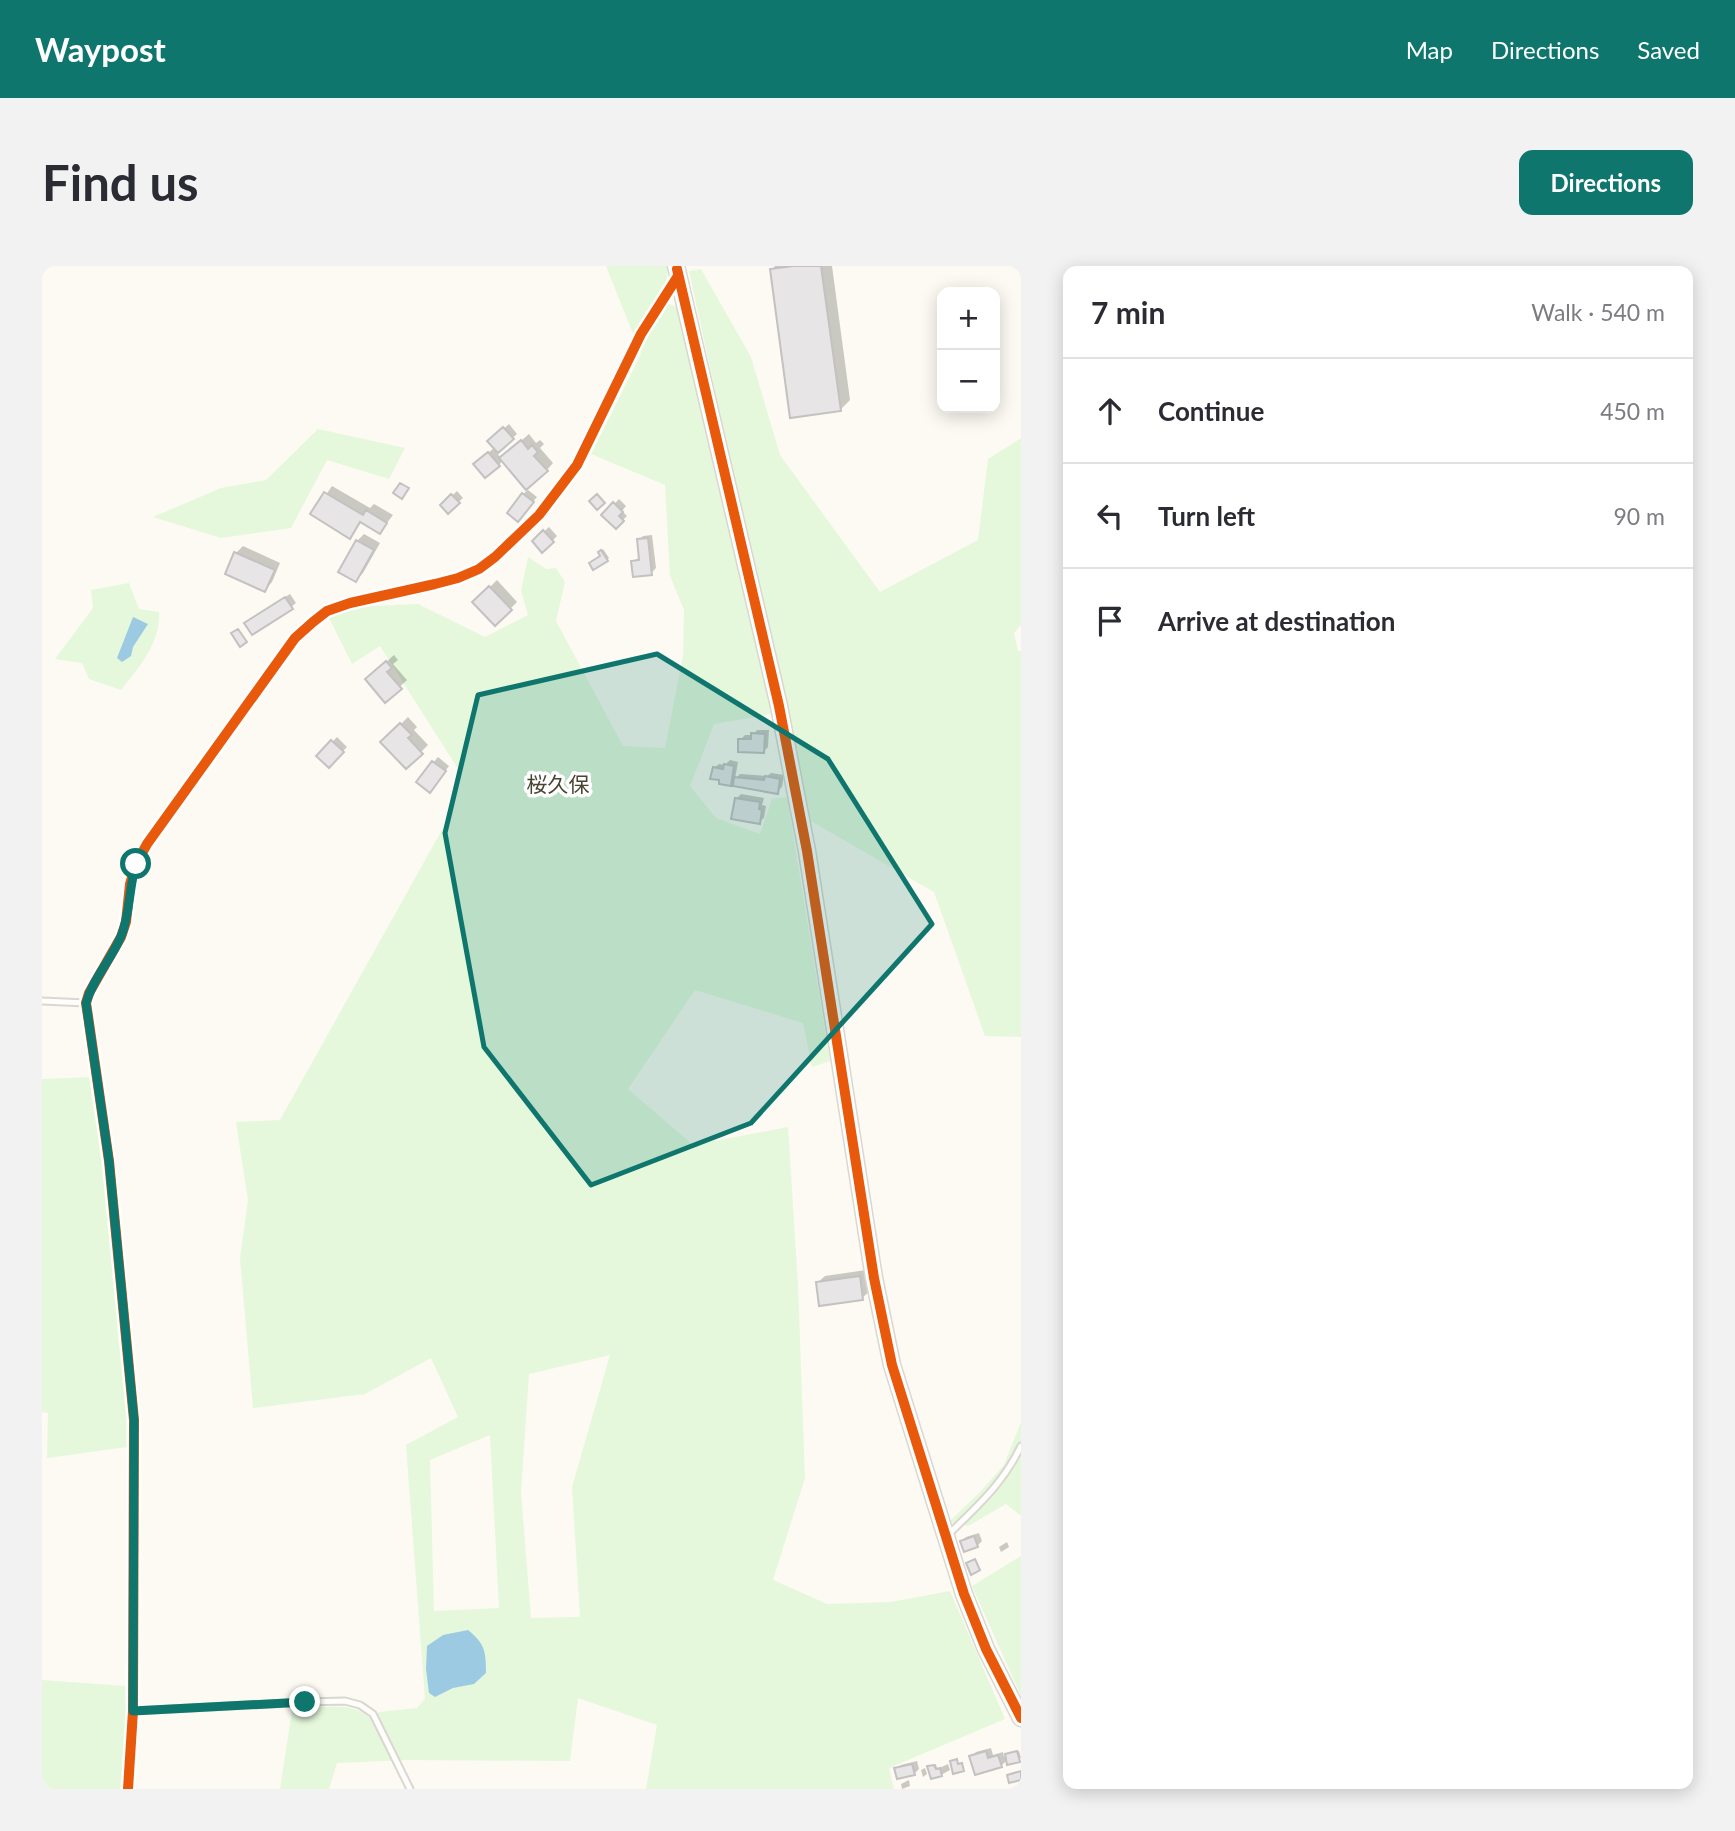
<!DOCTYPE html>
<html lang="en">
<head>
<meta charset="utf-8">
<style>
	:root { --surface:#fff; --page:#f2f2f3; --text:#2b2b33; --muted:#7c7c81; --line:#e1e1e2; --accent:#0f766e }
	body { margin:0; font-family:Lato,"Noto Sans JP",sans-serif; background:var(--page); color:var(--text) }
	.controls { position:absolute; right:21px; top:21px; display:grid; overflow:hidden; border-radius:14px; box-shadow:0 4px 18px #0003 }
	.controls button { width:63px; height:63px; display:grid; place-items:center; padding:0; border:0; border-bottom:2px solid var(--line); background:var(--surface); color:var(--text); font:35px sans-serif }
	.stop { position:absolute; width:21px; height:21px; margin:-16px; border:5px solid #0f766e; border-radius:50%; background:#fff }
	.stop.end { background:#0f766e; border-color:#fff; box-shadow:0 2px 7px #0008 }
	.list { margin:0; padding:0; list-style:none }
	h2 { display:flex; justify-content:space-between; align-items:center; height:91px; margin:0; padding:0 28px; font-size:30px }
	h2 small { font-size:23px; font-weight:400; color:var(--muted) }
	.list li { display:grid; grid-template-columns:46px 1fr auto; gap:21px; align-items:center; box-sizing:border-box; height:105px; padding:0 28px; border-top:2px solid var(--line) }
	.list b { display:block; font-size:26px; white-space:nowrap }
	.list em { font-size:23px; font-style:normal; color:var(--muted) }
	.icon { flex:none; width:38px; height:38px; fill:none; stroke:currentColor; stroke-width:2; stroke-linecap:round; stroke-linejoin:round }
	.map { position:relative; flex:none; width:979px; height:1523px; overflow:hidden; border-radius:14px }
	header { display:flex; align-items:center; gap:42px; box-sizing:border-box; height:98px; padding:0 35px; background:var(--accent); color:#fff }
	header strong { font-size:33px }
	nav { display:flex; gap:38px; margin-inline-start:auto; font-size:24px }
	.intro { display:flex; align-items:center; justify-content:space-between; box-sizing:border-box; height:168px; padding:0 42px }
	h1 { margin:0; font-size:49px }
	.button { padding:18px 32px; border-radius:14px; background:var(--accent); color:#fff; font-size:24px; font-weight:700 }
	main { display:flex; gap:42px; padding:0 42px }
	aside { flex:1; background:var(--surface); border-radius:14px; box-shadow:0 4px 18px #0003 }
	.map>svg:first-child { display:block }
	.green { fill:#e5f8dc; fill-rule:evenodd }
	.water { fill:#9dcae3 }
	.shadow { fill:#0003 }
	.building { fill:#e8e5e6; stroke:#c3c1c2; stroke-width:2 }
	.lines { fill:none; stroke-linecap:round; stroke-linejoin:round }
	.lane-casing { stroke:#d9d7cf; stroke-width:9 }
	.street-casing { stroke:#d9d7cf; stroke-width:14 }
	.secondary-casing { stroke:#d9d7cf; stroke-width:19 }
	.lane { stroke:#fffefd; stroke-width:5 }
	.street { stroke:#fffefd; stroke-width:10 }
	.secondary { stroke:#fffefd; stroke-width:16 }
	.cycleway-casing { stroke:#fff; stroke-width:15 }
	.cycleway { stroke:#e8590c; stroke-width:10 }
	.route { stroke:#0f766e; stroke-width:9 }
	.marked { fill:#0f766e; fill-opacity:0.2; stroke:#0f766e; stroke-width:5; stroke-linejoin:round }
	.labels { text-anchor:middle; stroke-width:7; stroke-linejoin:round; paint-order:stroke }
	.neighbourhood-label { font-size:21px; fill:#484532; stroke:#fff }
</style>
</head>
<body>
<header>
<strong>Waypost</strong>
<nav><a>Map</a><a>Directions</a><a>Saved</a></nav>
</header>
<div class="intro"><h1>Find us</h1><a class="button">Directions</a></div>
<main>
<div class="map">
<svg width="979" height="1523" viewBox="0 0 979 1523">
	<rect width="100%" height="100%" fill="#fcfaf2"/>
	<path class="green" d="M564 0H625V37L636 42 730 448 672 458 648 520 674 552 718 568 730 533 745 531 788 795 770 801 761 757 653 724 586 823 651 879 746 861 756 1019 763 1212 731 1314 785 1338 849 1336 908 1325 963 1453 847 1502 852 1523H604L615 1459 536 1432 528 1495 366 1494 295 1497 287 1523H238L250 1445C275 1443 307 1433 328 1452L337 1446 375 1442 383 1433 364 1179 416 1151 389 1092 323 1128 211 1142 198 992 206 934 194 856 238 854 401 562 418 506 338 380 310 398 287 352 311 341 376 338 443 371 486 349 479 325 486 291 504 303 514 302 523 316 514 355 581 480 623 482 641 390 642 344 628 310 623 219 549 188 599 88ZM568 1089 530 1221 538 1351 489 1352 479 1226 487 1108ZM448 1169 457 1342 392 1345 388 1194Z
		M659 3 709 91 738 189 838 326 936 274 946 193 979 172V359L972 367 976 385H979V771L943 770 892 626 767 554 647 5Z
		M276 163 363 182 347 213 285 194 249 262 179 272 111 251 179 222 224 214Z
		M87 317 97 343 117 346C119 376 97 402 79 424L47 413 40 397 13 393 51 342 49 324Z
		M47 811 64 905 87 1147 85 1181 5 1192 6 1147 0 1146V813Z
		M979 1156V1250L964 1238 926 1260 907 1256 939 1225 962 1199Z
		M979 1290V1430L930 1320Z
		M0 1414 83 1420 86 1476 79 1523H0Z"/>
	<path class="water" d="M91 351 106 358 91 381 89 390 80 396 75 392Z
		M426 1364C443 1378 444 1385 444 1407L432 1418 411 1422 393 1431 387 1427 384 1403 385 1380 401 1369Z"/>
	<path class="shadow" d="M733 0H790L808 134 798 144 730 4Z
		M467 158 475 168 454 186 459 192 487 168 494 177 498 174 502 178 498 182 511 197 505 204 461 194 457 199 438 194 453 181 448 175Z
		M290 220 328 242 332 238 351 249 338 266 320 255 308 270 271 248Z
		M486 224 495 231 480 249 481 228Z
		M415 225 421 232 406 245 400 239Z
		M577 233 584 240 580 245 585 250 574 261 562 249Z
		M507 261 515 270 501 284 492 275Z
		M322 268 338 277 321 307 314 314 315 275Z
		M610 269 614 302 609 307 591 295 599 291 597 274 601 270Z
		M201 280 238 297 230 316 223 324 194 287Z
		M561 283 567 292 565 294 558 286Z
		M455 314 475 336 453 358 433 336Z
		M248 328 254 337 249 341 209 353Z
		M352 389 356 394 351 398 365 414 344 434 332 407Z
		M366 451 375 461 372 464 386 479 364 501 341 476Z
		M715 464H727L726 481 721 486 698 474 703 469H711Z
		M295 471 305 481 287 499 277 490Z
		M396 491 407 500 392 520 376 515Z
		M688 494 696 496 693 513 698 508 725 510 729 507 742 509 740 521 735 526 694 513 688 518 672 502 677 498 683 499Z
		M699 528 722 532 720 539 724 540 722 552 717 556 694 533Z
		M824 1004 828 1025 820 1032 775 1017 783 1010Z
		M937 1267 940 1275 935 1280 920 1275 924 1271Z
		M965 1276 967 1281 959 1286 957 1281Z
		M949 1482 951 1489 961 1486 962 1491 966 1487 977 1485 979 1492 966 1493 959 1500 929 1491 934 1486Z
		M875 1495 877 1503 872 1508 854 1503 859 1499Z
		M894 1498 895 1503 906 1498 908 1504 899 1509 887 1501Z
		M883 1502 885 1508 881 1511 879 1504Z
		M867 1514 868 1520 860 1523 859 1518Z"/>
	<path class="building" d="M751 0H779L799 145 748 152 728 3Z
		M461 161 472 173 456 187 445 175Z
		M479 174 486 183 490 179 496 186 492 190 506 205 484 224 457 192Z
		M446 186 458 200 443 212 431 198Z
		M358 217 367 222 360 233 351 227Z
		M282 226 321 249 324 244 345 257 338 268 318 256 308 273 268 248Z
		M480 227 492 236 476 256 465 247Z
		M409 228 418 237 406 248 398 239Z
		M555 228 563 237 555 244 547 235Z
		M571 236 581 246 577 250 582 255 574 263 559 249Z
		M501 264 512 276 500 287 490 275Z
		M606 272 610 309 591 311 589 295 597 294 595 273Z
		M314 274 332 284 314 316 296 306Z
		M559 284 566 295 551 304 547 297 558 290 556 286Z
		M192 286 233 304 223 326 183 308Z
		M447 320 470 344 453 360 430 336Z
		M243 331 251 343 210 369 202 357Z
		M196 363 205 376 198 381 189 367Z
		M344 395 350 402 345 406 360 423 343 437 323 413Z
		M358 457 370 469 366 472 381 488 364 503 338 476Z
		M709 467 723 468 722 487 696 486V473H709Z
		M289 474 302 486 287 502 274 490Z
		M390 495 404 505 388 527 374 516Z
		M682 498 692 500 689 520 677 518V514L668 513 671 501 681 503Z
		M723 510 738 513 736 528 691 520 692 511 722 514Z
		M693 532 718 536 717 543 720 544 718 558 689 553Z
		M818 1010 821 1034 777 1040 774 1016Z
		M932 1270 936 1281 922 1286 918 1275Z
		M933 1293 938 1304 929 1309 924 1297Z
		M944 1485 946 1492 956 1489 960 1501 933 1509 927 1490Z
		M975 1485 978 1496 965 1499 963 1488Z
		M915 1493 916 1498 920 1497 922 1505 911 1508 908 1495Z
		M870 1498 873 1509 855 1513 852 1502Z
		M892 1499 894 1503 898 1502 900 1510 889 1513 885 1500Z
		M979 1505V1514L967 1517 965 1509Z"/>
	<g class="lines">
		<g class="lane-casing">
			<path id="lane" d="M0 735 44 737
				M906 1269C936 1239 960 1219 979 1180
				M91 1445 263 1436 303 1435 318 1439 331 1448 368 1523"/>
		</g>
		<g class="street-casing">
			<path id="street" d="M86 1523 91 1445 92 1154 67 895 46 750 44 737 47 727 79 671 84 656 88 618 94 598 105 578 253 372 271 356 285 345 308 337 393 318 416 312 437 303 453 291 497 249 535 199 599 68 636 10"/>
		</g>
		<g class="secondary-casing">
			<path id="secondary" d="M634 0 737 440 765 585 832 1012 850 1099 922 1328 944 1383 979 1452"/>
		</g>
		<use href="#lane" class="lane"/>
		<use href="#street" class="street"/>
		<use href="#secondary" class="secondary"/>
		<g class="cycleway-casing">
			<path id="cycleway" d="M635 3 737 440 765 585 832 1012 850 1099 922 1328 944 1383 979 1452
				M86 1523 91 1445 92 1154 67 895 46 750 44 737 47 727 79 671 84 656 88 618 94 598 105 578 253 372 271 356 285 345 308 337 393 318 416 312 437 303 453 291 497 249 535 199 599 68 636 10"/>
		</g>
		<use href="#cycleway" class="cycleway"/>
	</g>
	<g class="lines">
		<path class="route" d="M94 598C87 621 88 646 80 668 70 693 51 712 44 737L67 895 92 1154 91 1445 263 1436"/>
	</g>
	<path class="marked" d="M615 388 786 493 890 658 709 857 549 919 442 781 403 567 436 429Z"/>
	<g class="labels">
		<g class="neighbourhood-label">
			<text x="516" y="526">桜久保</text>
		</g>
	</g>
</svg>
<div class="controls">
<button>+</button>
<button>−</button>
</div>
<div class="stop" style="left:94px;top:598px"></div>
<div class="stop end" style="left:263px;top:1436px"></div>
</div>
<aside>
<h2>7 min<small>Walk · 540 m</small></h2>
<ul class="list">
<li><svg class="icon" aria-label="ahead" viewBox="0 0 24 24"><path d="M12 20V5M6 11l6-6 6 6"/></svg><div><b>Continue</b></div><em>450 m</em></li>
<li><svg class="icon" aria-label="left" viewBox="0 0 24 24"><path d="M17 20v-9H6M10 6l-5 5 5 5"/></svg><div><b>Turn left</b></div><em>90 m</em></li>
<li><svg class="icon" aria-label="arrive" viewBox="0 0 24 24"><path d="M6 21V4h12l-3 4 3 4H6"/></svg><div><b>Arrive at destination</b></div></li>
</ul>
</aside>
</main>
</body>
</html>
